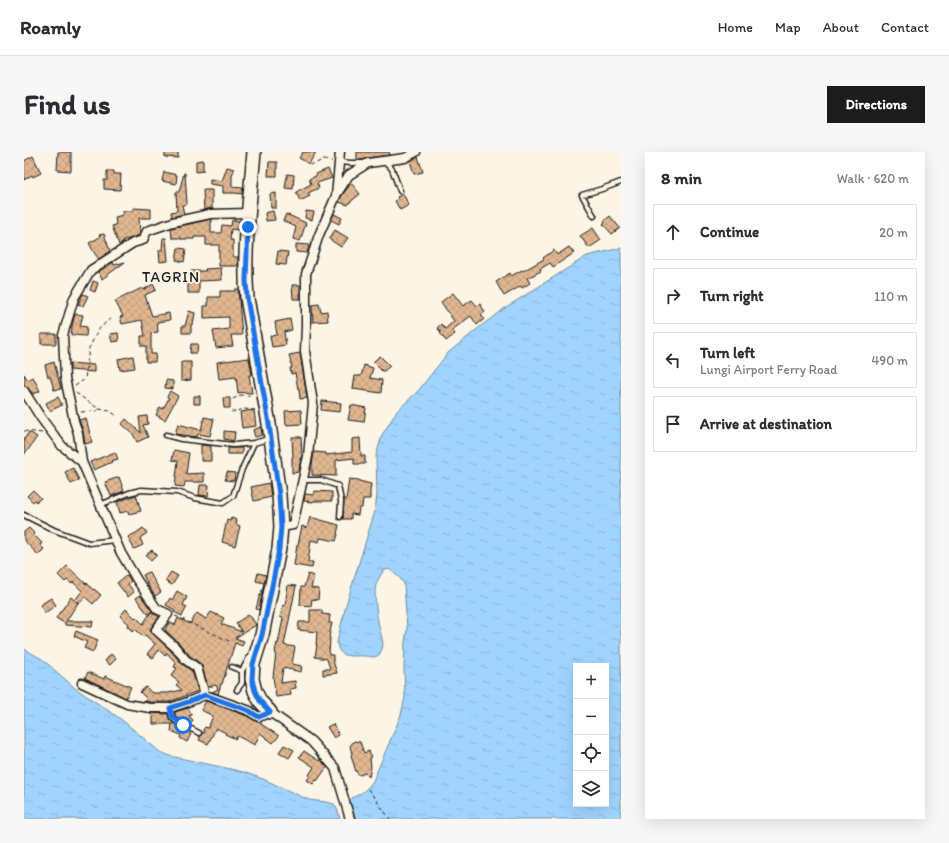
<!DOCTYPE html>
<html lang="en">
<head>
<meta charset="utf-8">
<style>
	:root { --surface:#fff; --page:#f7f7f7; --text:#2b2b33; --muted:#7c7c81; --line:#e1e1e2; --accent:#1c1c1c }
	body { margin:0; font-family:Itim,sans-serif; background:var(--page); color:var(--text) }
	.controls { position:absolute; right:12px; bottom:12px; display:grid; overflow:hidden; border-radius:0px; box-shadow:0 4px 16px #0002 }
	.controls button { width:36px; height:36px; display:grid; place-items:center; padding:0; border:0; border-bottom:1px solid var(--line); background:var(--surface); color:var(--text); font:20px sans-serif }
	.stop { position:absolute; width:12px; height:12px; margin:-9px; border:3px solid #1a73e8; border-radius:50%; background:#fff }
	.stop.end { background:#1a73e8; border-color:#fff; box-shadow:0 1px 4px #0008 }
	.list { margin:0; padding:0; list-style:none }
	h2 { display:flex; justify-content:space-between; align-items:center; height:52px; margin:0; padding:0 16px; font-size:17px }
	h2 small { font-size:13px; font-weight:400; color:var(--muted) }
	.list li { display:grid; grid-template-columns:26px 1fr auto; gap:12px; align-items:center; box-sizing:border-box; height:56px; margin:0 8px 8px; padding:0 8px; border:1px solid var(--line); border-radius:0px }
	.list b { display:block; font-size:15px; white-space:nowrap }
	.list p { margin:0; font-size:13px; white-space:nowrap; color:var(--muted) }
	.list em { font-size:13px; font-style:normal; color:var(--muted) }
	.icon { flex:none; width:22px; height:22px; fill:none; stroke:currentColor; stroke-width:2; stroke-linecap:round; stroke-linejoin:round }
	.map { position:relative; flex:none; width:597px; height:667px; overflow:hidden; border-radius:0px }
	header { display:flex; align-items:center; gap:24px; box-sizing:border-box; height:56px; padding:0 20px; background:var(--surface); border-bottom:1px solid var(--line) }
	header strong { font-size:19px }
	nav { display:flex; gap:22px; margin-inline-start:auto; font-size:14px }
	.intro { display:flex; align-items:center; justify-content:space-between; box-sizing:border-box; height:96px; padding:0 24px }
	h1 { margin:0; font-size:28px }
	.button { padding:10px 18px; border-radius:0px; background:var(--accent); color:#fff; font-size:14px; font-weight:700 }
	main { display:flex; gap:24px; padding:0 24px }
	aside { flex:1; background:var(--surface); border-radius:0px; box-shadow:0 4px 16px #0002 }
	.map>svg:first-child { display:block }
	.water { fill:url(#water-ripples); stroke:#6b8aa4; fill-rule:evenodd }
	.building { fill:url(#building-cross-hatch); stroke:#1c1c1c }
	.lines { fill:none; stroke-linecap:round; stroke-linejoin:round }
	.service-casing { stroke:#1c1c1c; stroke-width:7 }
	.minor-casing { stroke:#1c1c1c; stroke-width:11 }
	.primary-casing { stroke:#1c1c1c; stroke-width:16 }
	.path { stroke:#1c1c1c; stroke-width:1; stroke-dasharray:4 3; stroke-linecap:butt }
	.service { stroke:#fcf5e5; stroke-width:4 }
	.minor { stroke:#fcf5e5; stroke-width:8 }
	.primary { stroke:#fcf5e5; stroke-width:13 }
	.route { stroke:#1a73e8; stroke-width:5 }
	.labels { text-anchor:middle; stroke-width:4; stroke-linejoin:round; paint-order:stroke }
	.quarter-label { font-size:15px; letter-spacing:1px; fill:#1c1c1c; stroke:#fcf5e5 }
</style>
</head>
<body>
<header>
<strong>Roamly</strong>
<nav><a>Home</a><a>Map</a><a>About</a><a>Contact</a></nav>
</header>
<div class="intro"><h1>Find us</h1><a class="button">Directions</a></div>
<main>
<div class="map">
<svg width="597" height="667" viewBox="0 0 597 667">
	<defs>
		<pattern id="water-ripples" width="26" height="14" patternUnits="userSpaceOnUse"><rect width="26" height="14" fill="#a0d4fe"/><path d="M2 4q2-2 4 0t4 0M15 11q2-2 4 0t4 0" fill="none" stroke="#89b5d9"/></pattern>
		<pattern id="building-cross-hatch" width="8" height="8" patternUnits="userSpaceOnUse"><rect width="8" height="8" fill="#e1b791"/><path d="M0 0l8 8M0 8l8-8" fill="none" stroke="#c09d7c"/></pattern>
	</defs>
	<rect width="100%" height="100%" fill="#fcf5e5"/>
	<filter id="ink" filterUnits="userSpaceOnUse"><feTurbulence type="fractalNoise" baseFrequency=".025" numOctaves="2"/><feDisplacementMap in="SourceGraphic" scale="8" xChannelSelector="R" yChannelSelector="G"/><feConvolveMatrix kernelMatrix="1 2 1 2 8 2 1 2 1" color-interpolation-filters="sRGB"/></filter>
	<g filter="url(#ink)">
		<path class="water" d="M597 96V667H332L325 649C328 645 332 644 336 642 342 638 345 634 349 629L377 563 381 545 380 517 381 490 383 477 380 432 376 426 365 417 359 419C357 423 353 428 352 433 349 441 354 473 357 482 358 487 360 491 358 497 357 499 356 503 353 504 350 506 345 504 341 504 329 503 314 508 313 490L322 453 351 359 353 342 352 304 358 283 373 259 394 239 424 201 457 174 481 156 563 104ZM552 514H582V652H552Z
			M0 497 18 507 51 536 98 568 136 600 146 604 202 616 219 620 239 627 285 648 302 650 310 652 314 659 316 667H0Z"/>
		<path class="building" d="M34 0H47V19L33 18Z
			M141 0H154V6L141 5Z
			M279 0H292L285 12 275 6Z
			M333 0H365L366 3 343 6 339 8H333Z
			M9 4 17 21 9 25 8 23 0 28V9Z
			M394 5 399 20 390 22 386 9Z
			M179 8V19L172 20V9Z
			M245 10H253V24H244Z
			M203 15 210 17 208 24V35L219 36 218 42 211 41H199V34L186 32V27L198 29Z
			M304 17 308 26 293 31 295 36 284 41 286 44 276 49 272 40 287 32 285 27 292 24V22Z
			M83 19H90V22H97L96 38 80 37V28H83Z
			M140 20 153 23 152 32 138 29Z
			M160 21H161L163 52 158 53 160 62 148 65 147 60 153 59 152 40H155Z
			M263 22 270 23 269 37 261 36Z
			M327 31 336 42 325 51 324 53 315 50 317 45Z
			M179 38H188V56L180 58Z
			M252 41V56H247L246 42Z
			M379 42 385 53 376 58 371 49 374 47 373 45Z
			M109 56 127 57V66H115L116 81 115 83 105 87 99 88 100 90 95 93 88 74 92 73 91 65 99 63V59H109Z
			M249 59 251 68 242 69 241 61Z
			M282 59 290 60 288 68 281 66Z
			M262 62 282 71 276 89 269 87 272 75 259 69Z
			M310 62 318 66 315 72 307 68Z
			M586 64 596 76 588 82 579 72 581 70 580 69Z
			M188 67V70H187V81H197L198 73 207 74 208 68 216 69 215 78 207 77 206 88H209V105H214V114H195V93H182V85H170V87H156L157 86H148L147 76Z
			M569 76 577 88 565 96 556 84Z
			M311 78 324 86 317 95 305 87Z
			M80 82 86 99 75 107 71 102 65 91 76 85 75 83Z
			M139 86H142L144 109 136 110 135 98H138Z
			M272 92 285 93 283 101 272 100Z
			M545 95 550 101 529 115 526 111 516 117 517 119 503 126 506 131 498 136 497 134 480 144 472 130 486 121 487 124 498 118 499 119 520 107 519 106 530 98 533 103Z
			M154 96 162 97 160 110 152 108Z
			M254 99 264 100 262 113 252 112Z
			M89 110 90 113 101 110 78 127 74 120Z
			M197 116 198 128 175 129V141H164V132H167V119H182L181 117Z
			M69 129 74 131 71 140 66 138Z
			M129 132 132 138 121 143 128 164 145 161 146 168 133 170 134 180 127 181V202H132L131 210H122V194H117V184H121L118 168 98 172 96 165 99 164 91 149 118 136 119 138Z
			M268 133H276V147H269Z
			M211 137H214L218 183H207L209 194 192 196 189 179 205 177V165L180 166V154H184V145H196V139H211Z
			M429 141 439 154 448 148 453 154 456 152 461 160 457 163 460 167 453 173 447 164 428 178 431 182 422 189 416 181 417 180 413 176 417 172 421 177 430 169 417 150Z
			M59 142 64 144 59 154 54 152Z
			M295 152 297 160 303 159 304 169 289 170 288 153Z
			M165 159 171 161 169 172H167V181H158V174H161Z
			M51 162 59 163 56 174 63 175 62 184 47 183 48 174Z
			M266 167 268 178 260 180 262 193 248 195 246 184 253 183 251 170Z
			M94 181 95 189 88 190 86 182Z
			M17 182H32V192H17Z
			M167 192H174L173 201H166Z
			M276 201 283 246 276 247 275 237H274L271 221 267 222 266 216H268L265 203Z
			M109 204 111 216 96 218 94 207Z
			M356 204 366 214 360 219H358L349 210Z
			M225 206 228 223H225L228 241H223L222 240 214 241 212 225 195 227 193 210Z
			M30 210 37 237 30 238 26 224 24 225 21 213Z
			M157 210H167V228L157 229Z
			M46 211 70 213V220L46 218Z
			M340 213 349 216 346 226 358 228 357 241 329 237 331 224H337Z
			M0 222 4 228 9 225 16 239 9 242 4 236 1 234 0 232Z
			M142 228 149 229V237L141 236Z
			M146 239 154 244 141 268 132 263 136 255 139 257 145 246 143 245Z
			M170 244H176V252H170Z
			M34 245 38 253 26 259 22 251Z
			M199 246H206V256H200Z
			M298 249 317 251 316 260 297 258Z
			M327 253 342 256 340 270 324 268Z
			M230 258 232 274 218 276 216 260Z
			M277 258 278 272 262 273 261 259Z
			M123 264 124 272 119 273 124 285 113 290 109 282 98 272 102 267 117 281 115 265Z
			M180 265 190 267 186 284 174 282 173 285 151 282 154 272 177 278Z
			M62 266 68 290 61 292 59 279 55 268Z
			M237 275 238 283 231 285 229 278Z
			M200 279 211 280 210 289 200 287Z
			M5 280 13 285 4 298H3L0 303V287Z
			M268 285H277L278 305 277 308H276L275 320 268 321V305H269Z
			M336 286 337 304H341V312H330V306L312 308V324L288 323V313L290 300 302 301V303L328 300V287Z
			M177 293 187 294V309H177Z
			M204 296H218V302H204Z
			M150 298 165 301 162 322 180 321V330H161L160 335 151 334 154 309 148 308Z
			M91 300 94 307 87 309 88 310 70 318 66 310Z
			M49 316 55 328 47 332 41 320Z
			M203 320 211 321 210 329 201 328Z
			M95 325 100 339 87 344 81 330Z
			M325 327 335 328V329L347 332 346 339V347H339L338 356H335L334 363 327 362V367H319L320 348H322Z
			M245 331 247 345 230 349 227 335Z
			M176 333H185L184 344 175 343Z
			M9 338 17 346 12 350 11 348 9 350 3 344Z
			M290 339 308 340V349H289V350L280 349 281 342 290 343Z
			M112 343 117 359 105 362 104 359 96 361 93 350Z
			M286 365 315 373 313 382H314L312 389 296 386 295 390 287 388 284 410H289L288 416 270 413 273 393H274L278 374 283 376Z
			M207 366 213 368 212 372 216 374 211 394 198 390 203 368 206 369Z
			M5 376 10 381 9 382 18 391 16 393 20 397 14 403 0 388V380Z
			M119 376 123 381 116 386 119 393 110 397 104 385 112 381Z
			M128 398 133 403 127 409 122 403Z
			M43 414 62 432 63 431 69 438 70 437 77 443 69 452 61 445 56 451 52 447 58 439 49 430 48 432 43 428 41 430 34 423Z
			M125 420 137 440 131 444 125 435 119 423Z
			M147 420 154 424 148 433 141 429Z
			M234 421 242 423 235 458 232 457 236 442H237L240 431 232 429Z
			M284 422 290 424 287 436 295 437 294 448 288 447 287 454 276 453 277 435H280Z
			M103 423 107 429 104 432 110 440 104 445 93 431Z
			M264 433 272 434 260 493 271 495 268 512 278 514 277 520 259 516 257 531 271 529 272 536 266 537 267 543 252 545 249 525 252 501 251 500 253 491 254 492 259 466 256 465 259 453 261 454Z
			M153 439 163 445 159 453 163 455 158 464 150 460 151 458 142 453 146 446 148 448Z
			M116 443 128 459 124 462 119 456 112 446Z
			M47 445 54 451 42 469H69L68 475 41 473V470L40 471 32 466Z
			M27 446 32 453 21 461 16 453Z
			M102 457 111 466 112 465 119 472 127 460 135 465 126 477 127 480 147 499 158 512 168 519 174 539 145 550H126L120 549 123 547 116 540 122 535 128 541H144L158 538 152 533 155 530 147 524 153 516 150 515 152 511 143 501 141 504 135 498 129 506 123 502 131 492 121 483 120 485 111 477 109 479 104 474 105 472 96 464Z
			M286 458H298V462L306 463 305 471H308L305 485 306 486 305 503H309V509L313 521 299 523V517H306L303 507 291 505 293 493H292L293 480 274 478 275 470H286Z
			M187 460 200 466 197 472 218 480 212 471 224 463H226L232 473 211 486 220 489 218 494 211 491 198 532H197L194 542 188 540 194 537 192 533 184 535 178 514 177 512 166 504 155 491 141 478 145 470 151 473 154 466 166 472 173 461 182 467Z
			M52 479 74 488 69 500 60 496 63 490 50 484Z
			M87 502 92 507 86 513 81 509Z
			M64 520 80 527 81 524 107 535 102 546 61 526Z
			M182 549 223 564 233 570H237V572L255 584 249 591 236 581 231 593 213 584 212 587 201 582 202 581 192 576 184 592 175 588 178 581H180L179 578 181 575 184 576 189 564 177 558Z
			M164 556 168 563 165 564 169 568 166 572 154 566 151 563V560Z
			M124 561 144 562 145 567 150 572 167 582 163 590 156 586 157 583 147 579 148 572H129V564Z
			M309 572 315 583 310 586 303 575Z
			M330 589 336 590 340 601 345 599 347 606 346 607 347 615 345 625 341 621 336 623 332 620 327 603 328 602 326 594Z
			M260 593 270 598 265 606 255 600Z
			M280 599 295 609 296 607 303 615 293 629 292 628 289 632 283 628 286 624 285 623 290 615 275 605Z"/>
		<g class="lines">
			<g class="service-casing">
				<path id="service" d="M361 9 368 17 376 39
					M315 10 327 11H342
					M570 64 558 43 578 37 597 30
					M142 283 157 287 210 293 230 291
					M279 328H297L314 334 317 349 316 365
					M76 353 105 341 117 338 153 340 171 346 199 351 209 344 218 317 230 291 244 287
					M0 363 30 378 65 391 91 388
					M208 515 218 519
					M213 538 218 531V519L225 506
					M146 556 148 565 152 569 175 581"/>
			</g>
			<g class="minor-casing">
				<path id="minor" d="M312 43 325 23 344 11 381 6 392 0
					M0 239 17 266 38 294 58 310 97 401 113 428 133 457 144 462 132 478 151 495 162 508 173 516 181 543 226 559 228 561 235 565 246 560 287 589 311 616 326 667
					M58 310 54 281 50 269 41 226 39 183 50 146 67 118 109 91 119 88 123 79 149 70 186 62 225 61
					M257 375 269 373 284 304 289 251 281 199 282 174V122L295 83 312 44 316 0
					M58 531 103 552 126 556H146L164 550 181 543"/>
			</g>
			<g class="primary-casing">
				<path id="primary" d="M230 0C226 48 219 98 223 146L245 272 255 343 257 375 255 397 238 483 229 512 228 527 231 539 236 549 246 560"/>
			</g>
			<path class="path" d="M286 13 300 8 308 9
				M51 234 61 227 65 196 75 177 89 164
				M52 241 59 246 75 257 86 259 93 264
				M209 247 217 243 225 244 228 241
				M207 259 209 260 220 257 231 258
				M57 260 72 259 75 257
				M0 279 19 281
				M151 464 154 465 179 477 205 489
				M344 637 366 667"/>
			<use href="#service" class="service"/>
			<use href="#minor" class="minor"/>
			<use href="#primary" class="primary"/>
		</g>
	</g>
	<g class="lines" filter="url(#ink)">
		<path class="route" d="M159 573 148 565 146 556 164 550 181 543 226 559 228 561 235 565 246 560 236 549 231 539 228 527 229 512 238 483 251 419 255 397 257 375 255 343 245 272 223 146 222 128 224 75"/>
	</g>
	<g class="labels">
		<g class="quarter-label">
			<text x="147" y="130">TAGRIN</text>
		</g>
	</g>
</svg>
<div class="controls">
<button>+</button>
<button>−</button>
<button><svg class="icon" aria-label="locate" viewBox="0 0 24 24"><circle cx="12" cy="12" r="6"/><path d="M12 2v4M12 18v4M2 12h4M18 12h4"/></svg></button>
<button><svg class="icon" aria-label="layers" viewBox="0 0 24 24"><path d="M12 4l9 5-9 5-9-5zM3 14l9 5 9-5"/></svg></button>
</div>
<div class="stop" style="left:159px;top:573px"></div>
<div class="stop end" style="left:224px;top:75px"></div>
</div>
<aside>
<h2>8 min<small>Walk · 620 m</small></h2>
<ul class="list">
<li><svg class="icon" aria-label="ahead" viewBox="0 0 24 24"><path d="M12 20V5M6 11l6-6 6 6"/></svg><div><b>Continue</b></div><em>20 m</em></li>
<li><svg class="icon" aria-label="right" viewBox="0 0 24 24"><path d="M7 20v-9h11M14 6l5 5-5 5"/></svg><div><b>Turn right</b></div><em>110 m</em></li>
<li><svg class="icon" aria-label="left" viewBox="0 0 24 24"><path d="M17 20v-9H6M10 6l-5 5 5 5"/></svg><div><b>Turn left</b><p>Lungi Airport Ferry Road</p></div><em>490 m</em></li>
<li><svg class="icon" aria-label="arrive" viewBox="0 0 24 24"><path d="M6 21V4h12l-3 4 3 4H6"/></svg><div><b>Arrive at destination</b></div></li>
</ul>
</aside>
</main>
</body>
</html>
